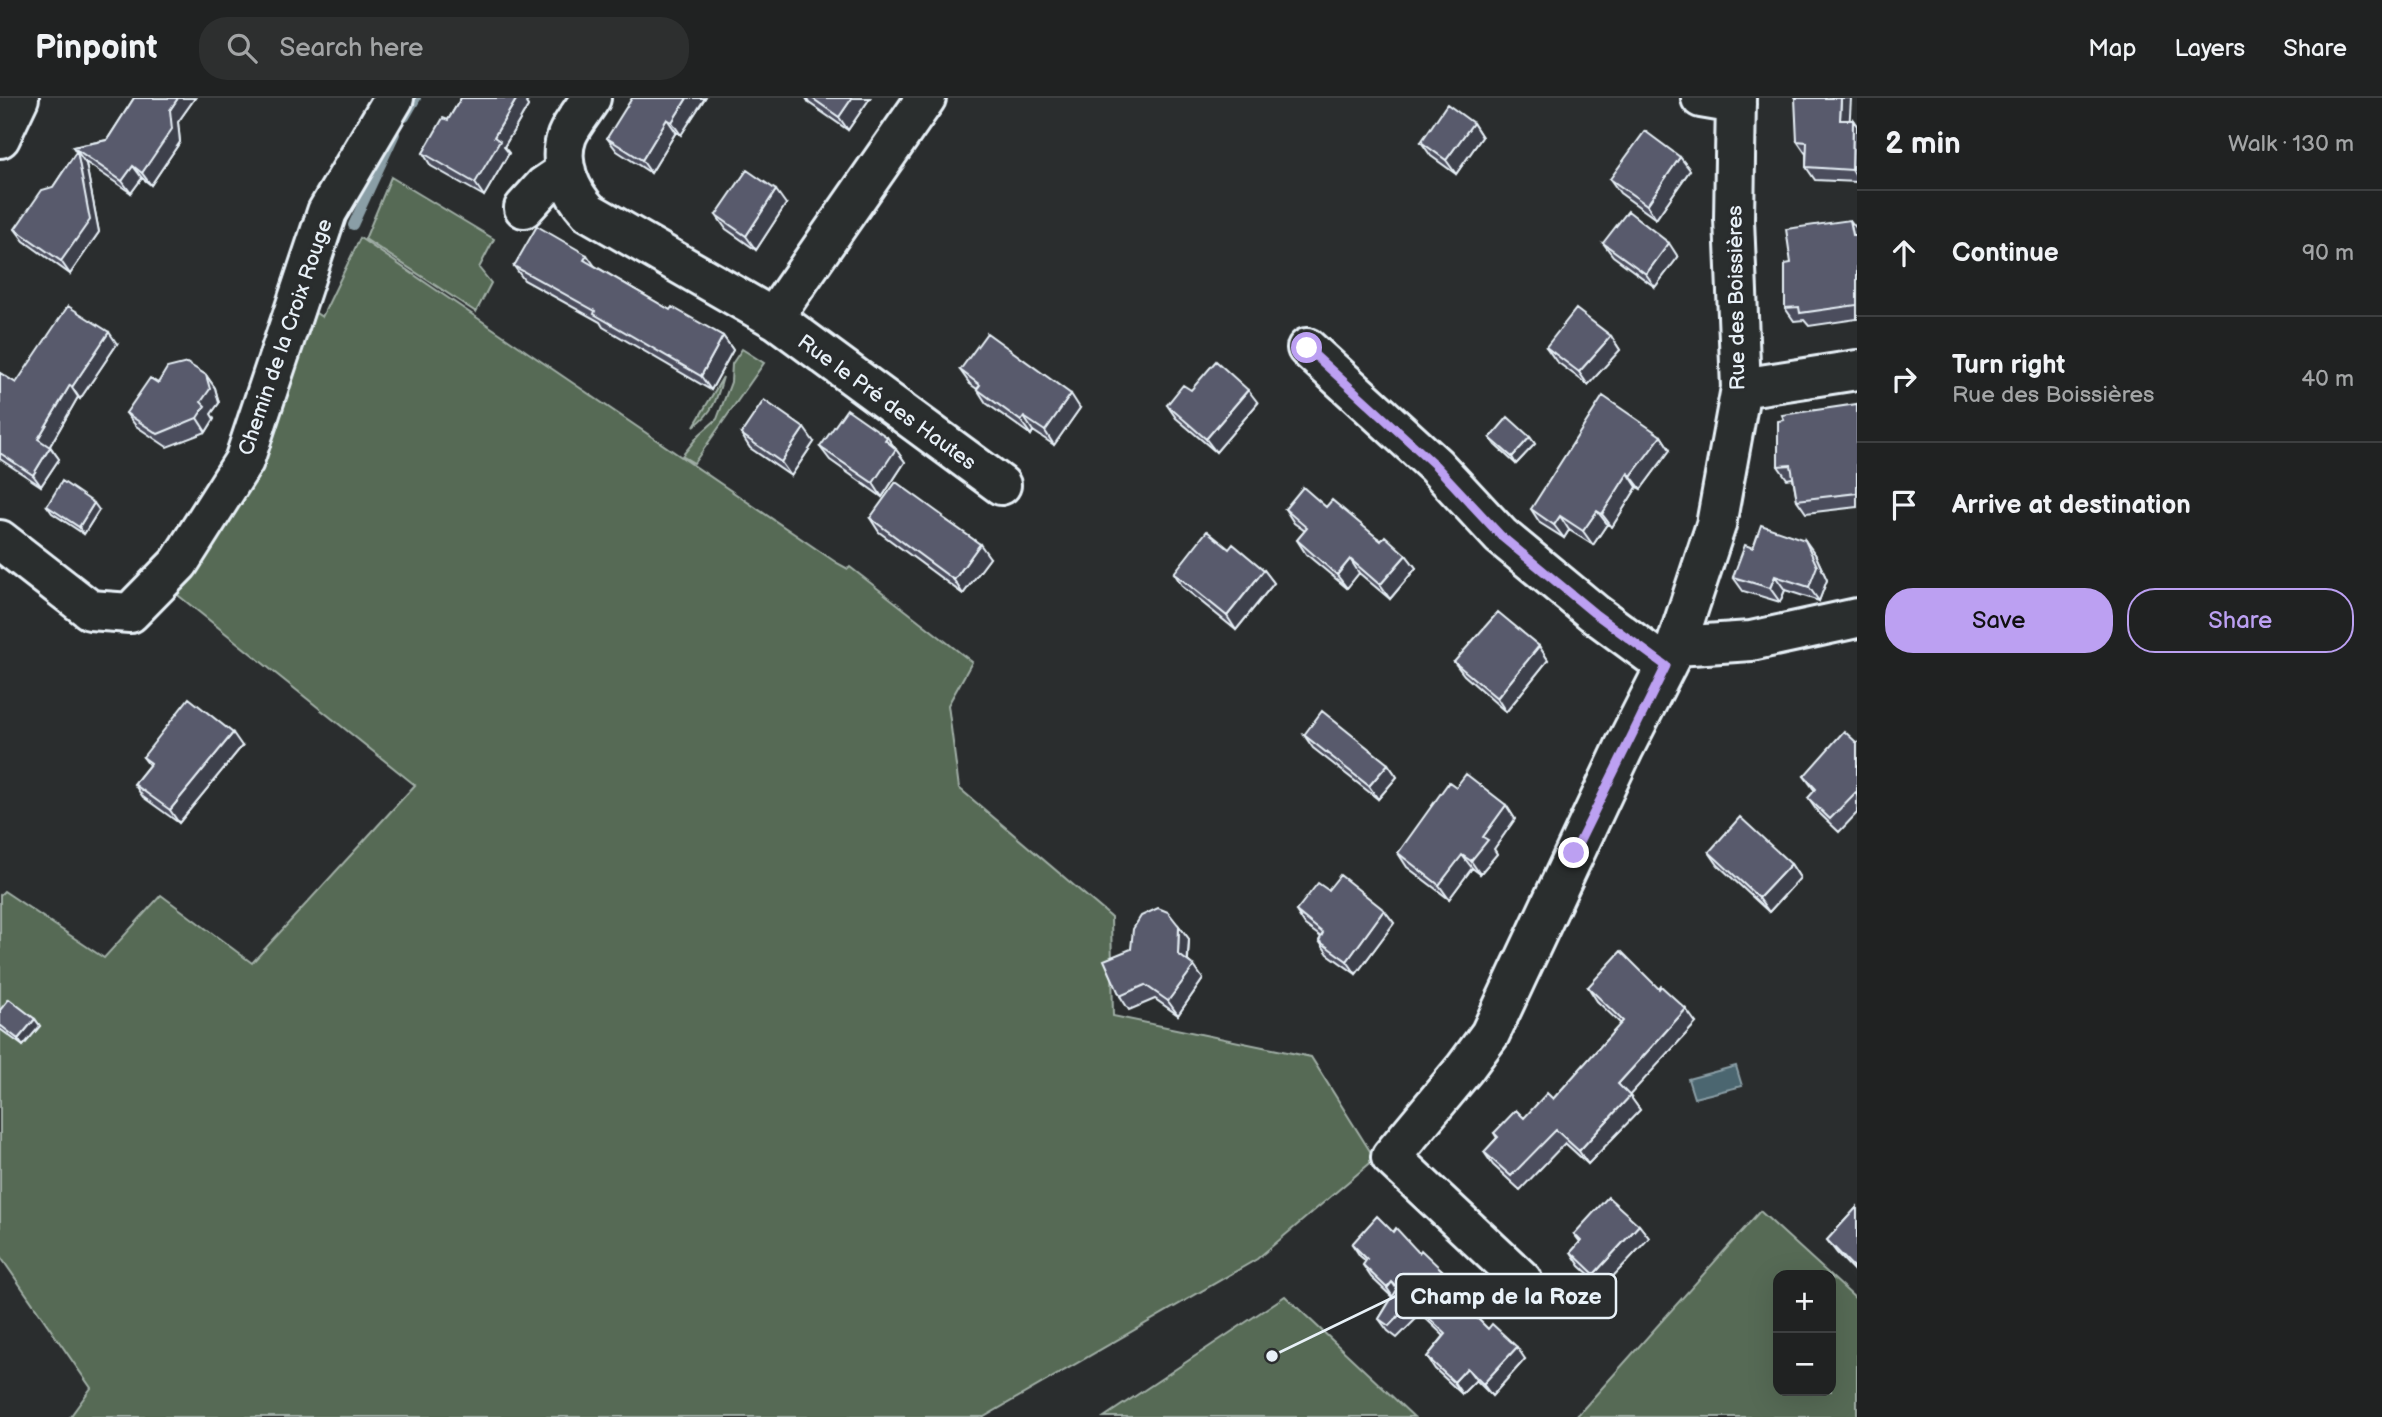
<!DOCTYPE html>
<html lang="en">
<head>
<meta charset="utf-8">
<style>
	:root { --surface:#202222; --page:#2d2f2f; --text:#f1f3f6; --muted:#a2a4a5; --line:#3d3f40; --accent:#bca0f2 }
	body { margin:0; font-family:"Balsamiq Sans",sans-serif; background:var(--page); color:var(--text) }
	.controls { position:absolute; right:21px; bottom:21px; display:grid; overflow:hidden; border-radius:14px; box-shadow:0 7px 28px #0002 }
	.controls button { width:63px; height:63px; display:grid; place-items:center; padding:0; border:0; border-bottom:2px solid var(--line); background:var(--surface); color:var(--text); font:35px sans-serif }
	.stop { position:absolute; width:21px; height:21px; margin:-16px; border:5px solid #bca0f2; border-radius:50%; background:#fff }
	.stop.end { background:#bca0f2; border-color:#fff; box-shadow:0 2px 7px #0008 }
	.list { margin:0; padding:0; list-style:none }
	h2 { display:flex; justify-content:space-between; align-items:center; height:91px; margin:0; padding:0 28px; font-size:30px }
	h2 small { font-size:23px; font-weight:400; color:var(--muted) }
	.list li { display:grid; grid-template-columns:46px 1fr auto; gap:21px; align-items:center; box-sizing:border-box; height:126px; padding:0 28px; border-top:2px solid var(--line) }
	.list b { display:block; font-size:26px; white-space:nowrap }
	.list p { margin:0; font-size:23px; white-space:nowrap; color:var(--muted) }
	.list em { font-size:23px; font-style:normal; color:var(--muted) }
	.actions { display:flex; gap:14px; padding:21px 28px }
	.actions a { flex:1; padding:16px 0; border:2px solid var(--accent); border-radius:28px; text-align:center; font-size:24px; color:var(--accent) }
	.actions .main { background:var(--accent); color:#111 }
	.icon { flex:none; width:38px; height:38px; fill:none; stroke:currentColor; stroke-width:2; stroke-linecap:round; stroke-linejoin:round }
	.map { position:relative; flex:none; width:1857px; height:1319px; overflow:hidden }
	header { display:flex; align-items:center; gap:42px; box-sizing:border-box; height:98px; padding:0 35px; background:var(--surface); border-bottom:2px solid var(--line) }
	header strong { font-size:33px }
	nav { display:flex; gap:38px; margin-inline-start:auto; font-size:24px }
	.search { width:490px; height:63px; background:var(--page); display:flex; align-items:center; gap:18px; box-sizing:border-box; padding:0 24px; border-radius:28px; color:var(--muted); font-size:26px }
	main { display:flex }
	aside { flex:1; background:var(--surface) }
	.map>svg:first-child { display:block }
	.green { fill:#576b55; stroke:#a0aea6; stroke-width:2 }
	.water { fill:#4b666f; stroke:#8a9ea6; stroke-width:2 }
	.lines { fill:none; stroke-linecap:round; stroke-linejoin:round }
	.stream { stroke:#8a9ea6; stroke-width:10 }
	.minor-casing { stroke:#e8f1f8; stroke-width:44 }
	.minor { stroke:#2a2d2e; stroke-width:38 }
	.wall { fill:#4c4d5d; stroke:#e8f1f8; stroke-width:2 }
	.shaded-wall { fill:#3e3f4c; stroke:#e8f1f8; stroke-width:2 }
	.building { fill:#585a6c; stroke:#e8f1f8; stroke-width:2 }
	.route { stroke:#bca0f2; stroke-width:9 }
	.labels { text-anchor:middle; stroke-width:6; stroke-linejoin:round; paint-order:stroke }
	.street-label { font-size:21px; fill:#e8f1f8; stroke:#2a2d2e }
	.leader { fill:none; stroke:#e8f1f8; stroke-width:2.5 }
	.callout-dot { fill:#e8f1f8; stroke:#2a2d2e; stroke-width:2.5 }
	.callout { fill:#2a2d2e; stroke:#e8f1f8; stroke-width:2.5 }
	.callout-label { font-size:23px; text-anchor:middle; font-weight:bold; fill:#e8f1f8 }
</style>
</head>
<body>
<header>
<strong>Pinpoint</strong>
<div class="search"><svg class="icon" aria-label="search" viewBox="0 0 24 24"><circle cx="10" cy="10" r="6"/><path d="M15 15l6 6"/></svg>Search here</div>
<nav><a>Map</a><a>Layers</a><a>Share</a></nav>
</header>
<main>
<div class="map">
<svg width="1857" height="1319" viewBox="0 0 1857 1319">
	<rect width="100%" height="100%" fill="#2a2d2e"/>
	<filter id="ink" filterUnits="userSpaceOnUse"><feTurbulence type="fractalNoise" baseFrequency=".0143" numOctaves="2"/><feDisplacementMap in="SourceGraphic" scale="14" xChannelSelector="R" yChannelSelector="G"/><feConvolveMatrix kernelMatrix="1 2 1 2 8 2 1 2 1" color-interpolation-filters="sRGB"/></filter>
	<g filter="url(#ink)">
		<path class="green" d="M391 79 494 141 479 170 491 185 476 214 365 141Z
			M360 140 837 465 848 471 850 469 972 564 948 607 959 690 1111 819 1113 918 1311 959 1375 1061 1257 1161 984 1319H70L91 1290 0 1158V797L4 793 104 860 161 797 252 865 415 687 169 490 305 208 322 219Z
			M742 251 764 265 694 365 682 358 699 337 717 321 731 284 732 266Z
			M723 279C717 301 713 315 694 328Z
			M1760 1113 1830 1177H1778V1293H1831V1178L1857 1202V1319H1576Z
			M1285 1198 1414 1319H1104Z"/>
		<path class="water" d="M1736 968 1742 988 1694 1000 1688 981Z"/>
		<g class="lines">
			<path class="stream" d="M405 19 416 0
				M353 127 395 36"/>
			<g class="minor-casing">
				<path id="minor" d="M591 0C584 12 572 25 567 38 557 65 571 95 589 114L777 222 1001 387
					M1701 0 1736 6
					M0 40 19 0
					M524 110 544 88 566 73
					M773 220 926 0
					M1307 250 1435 367 1501 438 1594 515 1666 568
					M1741 290 1857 272
					M0 442 90 512 130 515 179 465 244 363 327 114 394 0
					M1676 548 1751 543 1857 520
					M1522 1182 1391 1059 1465 970 1490 936 1624 650 1676 548 1716 427 1741 290 1734 121 1736 0"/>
			</g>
			<use href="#minor" class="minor"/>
		</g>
		<path class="wall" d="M134 0H195L178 24 180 44 151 87 142 80 131 95 84 63 86 66 99 134 70 176 24 143 15 131 53 89 76 54 73 49 107 42Z
			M461 0H529L526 5 528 8 504 49 509 55 484 98 431 68 423 55 448 22Z
			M705 0 681 37 676 34 651 75 617 53 607 40Z
			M806 0H870L848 32 809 5Z
			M1850 22H1853L1857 28V84L1815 82 1806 69V56L1797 43Z
			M1473 25 1482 39 1456 76 1431 58 1421 44Z
			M1680 59 1690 72 1656 121 1620 95 1610 81Z
			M786 106 756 152 726 131 716 117Z
			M1857 131V221L1809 228 1804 222 1794 223 1785 210 1791 165Z
			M1603 145 1678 159 1655 189 1613 158Z
			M514 168H595L670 212 723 238 733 252 711 292 603 229 600 224 524 182Z
			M1611 238 1620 252 1588 287 1556 263 1546 249Z
			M117 246 80 301 78 299 50 348 59 361 41 388 0 361V275L16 285Z
			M960 272 1080 310 1054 347 1033 333 1031 337 986 305 977 291 970 286Z
			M206 277 215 290 219 305 211 316 214 321 206 334 167 349 136 328 126 315 158 285Z
			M1191 292 1258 305 1216 354 1176 320 1167 307Z
			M1857 306V409L1806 415 1797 402 1793 380 1787 381 1778 368Z
			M741 336 814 344 791 378 750 350Z
			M1661 338 1670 352 1641 391 1637 389 1612 429 1607 426 1593 447 1569 432 1564 440 1540 425 1531 411Z
			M887 339 905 364 882 399 830 362 820 349Z
			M1530 339 1535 346 1516 366 1495 347 1490 340Z
			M47 408 99 412 84 436 52 415Z
			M1326 409 1406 457 1416 470 1390 501 1359 475 1347 490 1306 456 1297 442 1305 433 1294 425 1285 411Z
			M870 420 946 422 990 460 963 496 879 434Z
			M1753 450 1815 456 1827 482 1819 503 1785 492 1780 504 1743 493 1733 479Z
			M1229 451 1264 472 1274 485 1236 532 1183 489 1174 475Z
			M1539 548 1548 562 1506 614 1464 577 1454 564Z
			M1304 637 1388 666 1397 679 1378 701 1313 650Z
			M1857 645V715L1839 734 1817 713 1808 700 1815 693 1804 678Z
			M242 648 179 725 143 699 134 686 149 667 143 659Z
			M1456 689 1506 707 1515 721 1494 751 1497 756 1480 776 1472 770 1449 801 1407 769 1398 755Z
			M1709 754 1791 766 1800 780 1769 814 1718 767Z
			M1328 792 1384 812 1394 825 1356 876 1328 856 1319 843 1321 839 1305 827 1296 813Z
			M1179 828 1189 841 1188 863 1203 881 1178 917 1155 901 1129 912 1120 898 1131 851Z
			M1588 889 1659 891 1696 925 1629 997 1640 1012 1588 1066 1565 1045 1520 1092 1493 1067 1484 1054 1497 1040 1494 1035 1524 1020 1553 1001 1621 926 1597 903Z
			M0 912 35 921 40 928 23 948 0 931Z
			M1857 1109V1176L1837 1155 1827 1142Z
			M1639 1127 1649 1140 1603 1189 1580 1168 1571 1154 1580 1144 1574 1136Z
			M1393 1134 1442 1172 1450 1184 1446 1189 1488 1231 1525 1261 1492 1298 1476 1282 1462 1296 1435 1271 1427 1259 1444 1238 1421 1216 1397 1240 1388 1233 1379 1221 1392 1199 1371 1179 1363 1167 1366 1163 1360 1158 1352 1146Z"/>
		<path class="shaded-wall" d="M178 0H195L178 24 180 44 151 87 142 75 170 12Z
			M517 0H529L526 5 528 8 504 49 509 55 484 98 475 85 494 39Z
			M687 0H705L681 37 672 24Z
			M852 0H870L848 32 839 19Z
			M1841 0H1851L1849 34 1840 22Z
			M667 21 676 34 651 75 642 62Z
			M1853 22 1857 28V80L1852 72Z
			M1473 25 1482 39 1456 76 1446 62Z
			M77 53 86 66 99 134 70 176 61 163Z
			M1680 59 1690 72 1656 121 1647 107Z
			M133 68 142 80 131 95 122 83Z
			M776 92 786 106 756 152 746 138Z
			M1850 122 1857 131V143L1853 137Z
			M1669 145 1678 159 1655 189 1646 176Z
			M587 157 597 171 584 162Z
			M109 234 117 246 80 301 72 289Z
			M723 238 733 252 711 292 701 278Z
			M1611 238 1620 252 1588 287 1579 274Z
			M206 277 215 290 219 305 211 316 214 321 206 334 197 320Z
			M70 287 78 299 47 353 38 341Z
			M1248 292 1258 305 1216 354 1206 341Z
			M1071 296 1080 310 1054 347 1045 333Z
			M1024 319 1033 333 1031 337 1021 323Z
			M804 330 814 344 791 378 781 364Z
			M1661 338 1670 352 1641 391 1631 378Z
			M887 339 905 364 882 399 873 385 885 342Z
			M1530 339 1535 346 1516 366 1512 359Z
			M50 349 59 361 41 388 33 377Z
			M1628 375 1637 389 1612 429 1602 416Z
			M94 405 99 412 84 436 79 429Z
			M1597 413 1607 426 1593 447 1583 433Z
			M1560 418 1569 432 1564 440 1554 427Z
			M1805 442 1815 456 1827 482 1819 503 1809 489Z
			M980 446 990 460 963 496 954 482Z
			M1406 457 1416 470 1390 501 1380 487Z
			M1350 461 1359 475 1347 490 1337 477Z
			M1264 472 1274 485 1236 532 1227 518Z
			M1775 478 1785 492 1780 504 1770 490Z
			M1539 548 1548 562 1506 614 1497 600Z
			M233 635 242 648 179 725 170 712Z
			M1388 666 1397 679 1378 701 1369 688Z
			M1506 707 1515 721 1494 751 1497 756 1480 776 1471 763 1483 739Z
			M1462 757 1472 770 1449 801 1439 787Z
			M1791 766 1800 780 1769 814 1759 800Z
			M1384 812 1394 825 1356 876 1347 863Z
			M1179 828 1189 841 1187 870 1178 856Z
			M1194 868 1203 881 1178 917 1168 903Z
			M1686 911 1696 925 1627 1000 1618 986Z
			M35 921 40 928 23 948 18 941Z
			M1630 998 1640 1012 1588 1066 1579 1053Z
			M1639 1127 1649 1140 1603 1189 1594 1176Z
			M1392 1184 1400 1196 1395 1202 1387 1190Z
			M1517 1249 1525 1261 1492 1298 1483 1286Z
			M1467 1270 1476 1282 1462 1296 1454 1284Z"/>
		<path class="building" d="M134 0H178L170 12 172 31 142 75 133 68 122 83 73 49 107 42Z
			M461 0H517L494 39 500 43 475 85 423 55 443 20 448 22Z
			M632 0H687L672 24 667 21 642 62 607 40Z
			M812 0H852L839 19Z
			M1795 0H1841L1840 22H1853L1852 72 1806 69 1807 44 1797 43Z
			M1447 6 1473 25 1446 62 1421 44Z
			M1645 33 1680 59 1647 107 1610 81Z
			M77 53 90 122 61 163 15 131 42 92 53 89Z
			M747 72 776 92 746 138 716 117Z
			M1628 113 1669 145 1646 176 1603 145Z
			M1850 122 1853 137H1857V207L1800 215 1799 209 1785 210V166L1791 165 1786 131Z
			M537 128 587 157 584 162 670 212 672 209 723 238 701 278 594 216 595 213 514 168Z
			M68 208 109 234 72 289 70 287 38 341 50 349 33 377 0 355V275L16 285Z
			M1576 211 1611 238 1579 274 1546 249Z
			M987 235 1071 296 1045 333 1024 319 1021 323 977 291 980 287 960 272Z
			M1216 263 1248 292 1206 341 1167 307 1183 287 1191 292Z
			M187 265 206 277 210 291 201 304 205 308 197 320 158 336 126 315 150 280 158 285 167 270Z
			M1603 298 1661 338 1631 378 1628 375 1602 416 1597 413 1583 433 1560 418 1554 427 1531 411Z
			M764 302 804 330 781 364 741 336Z
			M1857 306V395L1797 402 1791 367 1778 368V323L1784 322 1782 317Z
			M847 311 887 339 885 342 896 351 873 385 820 349Z
			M1508 319 1530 339 1512 359 1490 340Z
			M62 383 94 405 79 429 47 408Z
			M896 384 943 418 942 419 980 446 954 482 870 420Z
			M1303 389 1326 409 1332 402 1381 443 1385 438 1406 457 1380 487 1350 461 1337 477 1297 442 1307 430 1285 411Z
			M1761 427 1805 442 1817 468 1809 489 1775 478 1770 490 1733 479 1745 447 1753 450Z
			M1207 433 1229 451 1233 446 1264 472 1227 518 1174 475Z
			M1498 514 1539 548 1497 600 1454 564Z
			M189 600 233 635 170 712 134 686 151 665 143 659Z
			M1322 613 1388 666 1369 688 1304 637Z
			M1844 633 1857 645V693L1830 721 1808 700 1816 691 1804 678Z
			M1466 676 1506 707 1483 739 1488 742 1471 763 1462 757 1439 787 1398 755 1449 684 1456 689Z
			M1740 719 1791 766 1759 800 1709 754Z
			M1340 777 1384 812 1347 863 1319 843 1323 835 1296 813 1318 785 1328 792Z
			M1158 810 1168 814 1179 828 1178 856 1194 868 1168 903 1145 887 1120 898 1104 862 1131 851 1133 831 1141 818Z
			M1621 853 1659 891 1661 888 1686 911 1618 986 1630 998 1579 1053 1556 1032 1511 1078 1484 1054 1498 1039 1494 1035 1516 1012 1524 1020 1547 995 1553 1001 1623 923 1588 889Z
			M9 901 35 921 18 941 0 927V912Z
			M1608 1099 1639 1127 1594 1176 1571 1154 1581 1143 1574 1136Z
			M1857 1109V1173L1827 1142Z
			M1377 1118 1393 1134 1396 1130 1419 1155 1421 1152 1442 1172 1436 1179 1488 1231 1492 1226 1517 1249 1483 1286 1467 1270 1454 1284 1427 1259 1446 1236 1412 1204 1389 1228 1379 1221 1398 1190 1392 1184 1387 1190 1363 1167 1367 1161 1352 1146Z"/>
	</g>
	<g class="lines" filter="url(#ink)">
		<path class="route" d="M1307 250 1435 367 1501 438 1594 515 1666 568 1574 755"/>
	</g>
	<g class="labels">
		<g class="street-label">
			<text transform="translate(1736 200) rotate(-91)" y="7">Rue des Boissières</text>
			<text transform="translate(285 239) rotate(-71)" y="7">Chemin de la Croix Rouge</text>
			<text transform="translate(887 304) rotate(36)" y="7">Rue le Pré des Hautes</text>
		</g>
	</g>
	<path class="leader" d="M1272 1258L1396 1198"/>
	<circle class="callout-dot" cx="1272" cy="1258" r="7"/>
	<rect class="callout" x="1396" y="1176" width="220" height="44" rx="7"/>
	<g class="callout-label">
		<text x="1506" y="1206">Champ de la Roze</text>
	</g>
</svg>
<div class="controls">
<button>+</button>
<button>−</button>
</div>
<div class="stop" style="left:1307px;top:250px"></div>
<div class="stop end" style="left:1574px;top:755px"></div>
</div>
<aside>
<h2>2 min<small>Walk · 130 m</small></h2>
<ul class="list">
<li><svg class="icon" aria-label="ahead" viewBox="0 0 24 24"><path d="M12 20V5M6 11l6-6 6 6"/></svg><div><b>Continue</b></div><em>90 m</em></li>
<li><svg class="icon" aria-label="right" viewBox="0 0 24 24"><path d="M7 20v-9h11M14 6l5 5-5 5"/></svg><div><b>Turn right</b><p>Rue des Boissières</p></div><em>40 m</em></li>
<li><svg class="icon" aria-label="arrive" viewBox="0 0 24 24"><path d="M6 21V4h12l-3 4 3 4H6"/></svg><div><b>Arrive at destination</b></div></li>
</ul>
<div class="actions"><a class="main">Save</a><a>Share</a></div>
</aside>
</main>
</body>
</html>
